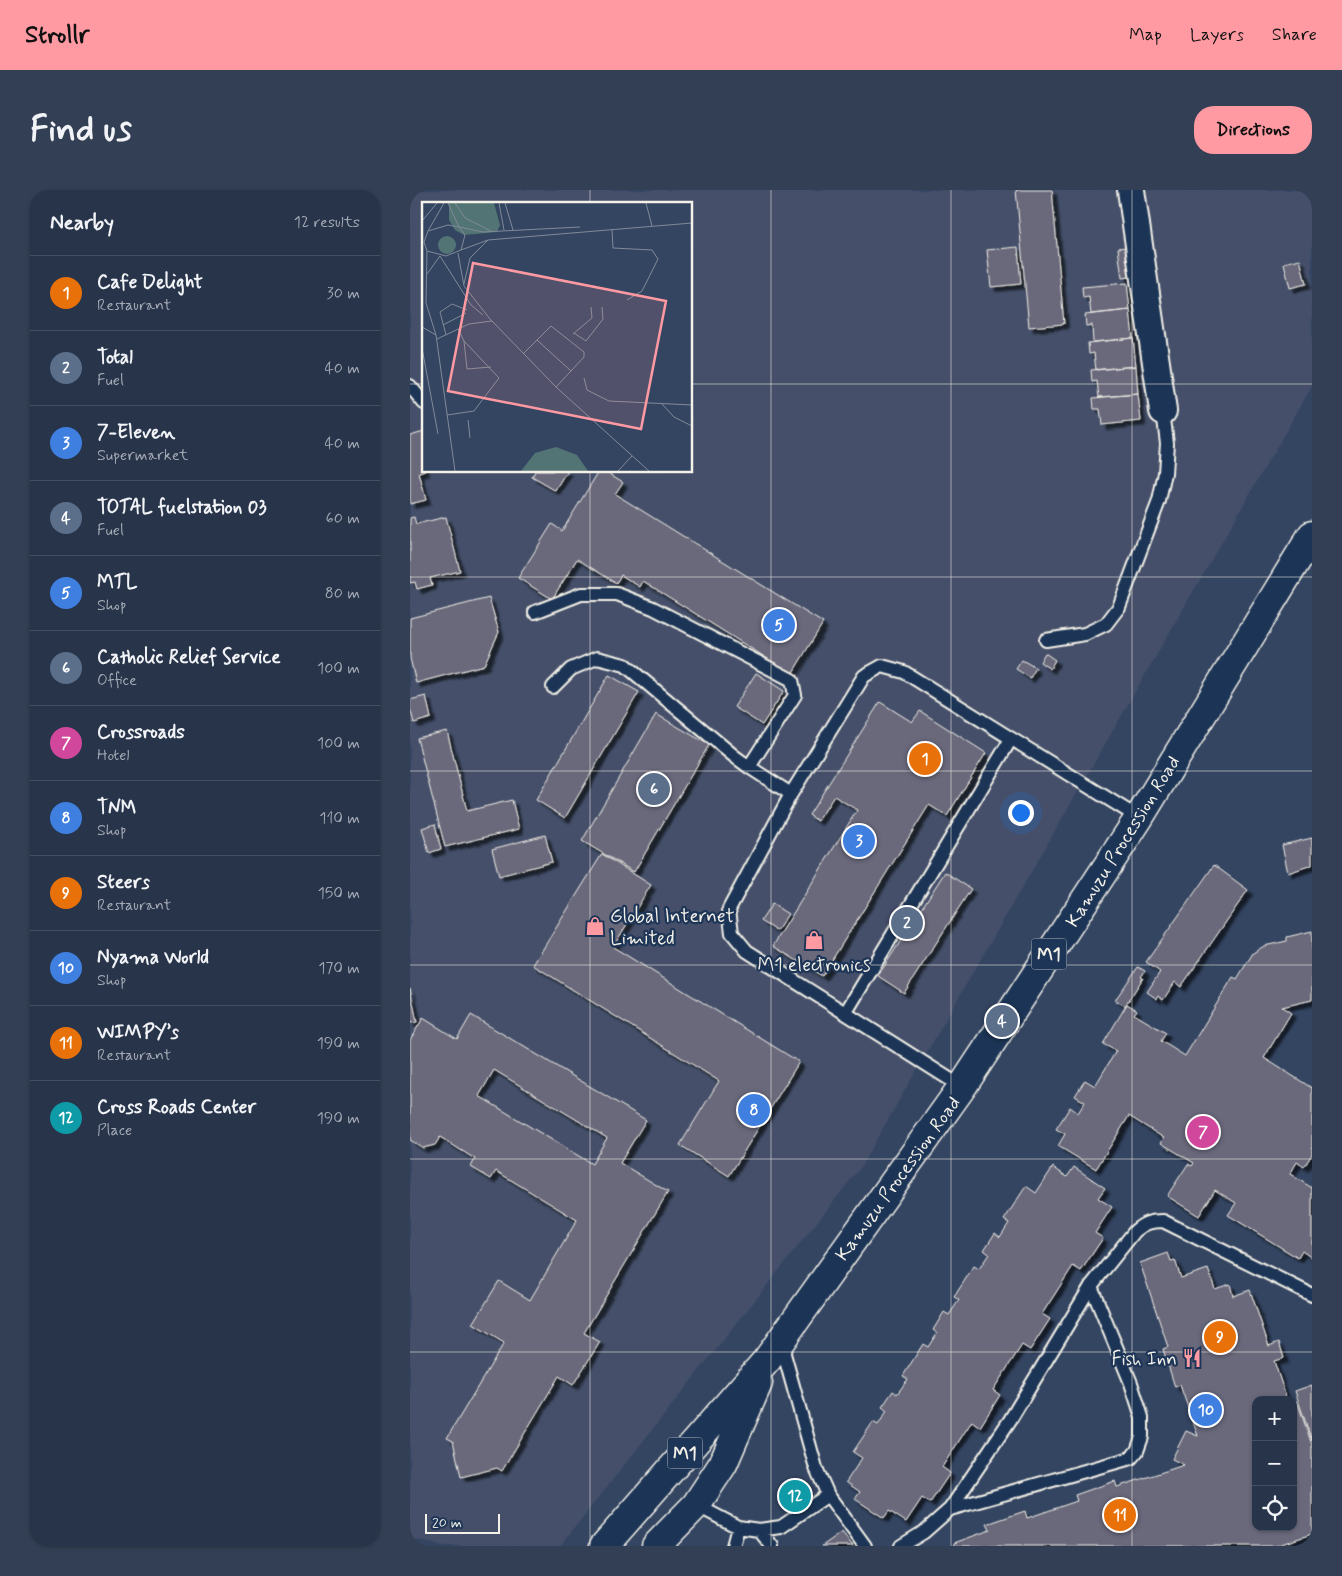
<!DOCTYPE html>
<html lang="en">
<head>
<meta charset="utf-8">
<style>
	:root { --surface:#27344a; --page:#333f54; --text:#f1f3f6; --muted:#a4aab5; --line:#434f62; --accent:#ff9aa2 }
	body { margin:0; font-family:Mynerve,sans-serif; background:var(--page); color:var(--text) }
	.controls { position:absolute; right:15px; bottom:15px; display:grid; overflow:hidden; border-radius:10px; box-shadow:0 1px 4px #0004 }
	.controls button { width:45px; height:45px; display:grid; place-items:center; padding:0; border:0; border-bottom:1px solid var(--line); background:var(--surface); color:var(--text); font:25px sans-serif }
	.scale { position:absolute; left:15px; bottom:12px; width:75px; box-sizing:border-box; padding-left:5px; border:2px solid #f4f1e8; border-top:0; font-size:14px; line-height:18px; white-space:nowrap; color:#f4f1e8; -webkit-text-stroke:4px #1d3557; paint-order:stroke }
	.you { position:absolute; left:610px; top:622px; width:18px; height:18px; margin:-12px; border:4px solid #fff; border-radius:50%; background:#1a73e8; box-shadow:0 0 0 8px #1a73e833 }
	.badge { display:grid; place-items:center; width:32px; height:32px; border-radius:50%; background:var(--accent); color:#fff; font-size:16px; font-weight:700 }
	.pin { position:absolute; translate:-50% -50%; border:2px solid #fff; box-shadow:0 1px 5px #0006 }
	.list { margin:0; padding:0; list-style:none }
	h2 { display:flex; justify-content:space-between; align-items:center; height:65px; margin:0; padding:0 20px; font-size:21px }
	h2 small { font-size:16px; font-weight:400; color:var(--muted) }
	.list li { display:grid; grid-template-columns:32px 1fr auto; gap:15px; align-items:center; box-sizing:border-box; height:75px; padding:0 20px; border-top:1px solid var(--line) }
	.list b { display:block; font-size:19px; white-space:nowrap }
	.list p { margin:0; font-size:16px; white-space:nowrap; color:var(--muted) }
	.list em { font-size:16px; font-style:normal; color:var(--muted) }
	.icon { flex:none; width:28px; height:28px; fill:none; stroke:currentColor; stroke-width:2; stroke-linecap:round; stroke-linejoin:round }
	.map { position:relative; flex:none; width:902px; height:1356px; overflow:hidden; border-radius:20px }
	header { display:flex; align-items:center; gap:30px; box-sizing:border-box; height:70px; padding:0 25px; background:var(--accent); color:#111 }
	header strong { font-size:24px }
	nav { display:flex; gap:28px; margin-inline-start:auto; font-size:18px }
	.intro { display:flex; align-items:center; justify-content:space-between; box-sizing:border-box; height:120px; padding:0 30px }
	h1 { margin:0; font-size:35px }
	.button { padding:12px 22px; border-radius:20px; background:var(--accent); color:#111; font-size:18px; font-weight:700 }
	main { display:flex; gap:30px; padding:0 30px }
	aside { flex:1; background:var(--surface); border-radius:20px; box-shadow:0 1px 4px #0004 }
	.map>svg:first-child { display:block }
	.built { fill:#44506a; fill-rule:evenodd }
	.building { fill:#6a697c; stroke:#f4f1e8; fill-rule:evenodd; filter:url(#shadow) }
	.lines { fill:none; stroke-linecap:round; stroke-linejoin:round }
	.lane-casing { stroke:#f4f1e8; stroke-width:16 }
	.street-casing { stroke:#f4f1e8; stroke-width:30 }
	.highway-casing { stroke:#f4f1e8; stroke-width:31 }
	.lane { stroke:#1d3557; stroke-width:12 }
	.street { stroke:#1d3557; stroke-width:26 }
	.highway { stroke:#1d3557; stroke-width:28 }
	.grid { fill:none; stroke:#f4f1e8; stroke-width:1; stroke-opacity:0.55 }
	.labels { text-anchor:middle; stroke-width:4.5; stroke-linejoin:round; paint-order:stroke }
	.shield { fill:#1d3557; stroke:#b4b9bc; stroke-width:1 }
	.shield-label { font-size:18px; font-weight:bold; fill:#f4f1e8 }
	.street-label { font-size:19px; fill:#f4f1e8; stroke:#1d3557 }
	.poi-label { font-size:19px; fill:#f4f1e8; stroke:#1d3557; text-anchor:start }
	.inset-road { fill:none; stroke:#818a98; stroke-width:1 }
	.view { fill:#ff9aa2; fill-opacity:0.15; stroke:#ff9aa2; stroke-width:2.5 }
	.inset-edge { fill:none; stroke:#f4f1e8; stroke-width:2.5 }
</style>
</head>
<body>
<header>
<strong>Strollr</strong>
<nav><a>Map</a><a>Layers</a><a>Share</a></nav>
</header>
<div class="intro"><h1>Find us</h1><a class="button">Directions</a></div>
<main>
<aside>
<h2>Nearby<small>12 results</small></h2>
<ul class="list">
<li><span class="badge" style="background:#e8710a">1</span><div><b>Cafe Delight</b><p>Restaurant</p></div><em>30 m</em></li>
<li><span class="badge" style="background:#5c6f8a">2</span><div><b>Total</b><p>Fuel</p></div><em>40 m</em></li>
<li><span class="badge" style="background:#3f7fe0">3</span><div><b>7-Eleven</b><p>Supermarket</p></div><em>40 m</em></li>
<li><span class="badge" style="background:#5c6f8a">4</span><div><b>TOTAL fuelstation 03</b><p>Fuel</p></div><em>60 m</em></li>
<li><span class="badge" style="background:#3f7fe0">5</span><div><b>MTL</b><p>Shop</p></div><em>80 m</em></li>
<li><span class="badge" style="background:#5c6f8a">6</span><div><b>Catholic Relief Service</b><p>Office</p></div><em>100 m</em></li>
<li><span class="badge" style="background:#d1479c">7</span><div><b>Crossroads</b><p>Hotel</p></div><em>100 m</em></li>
<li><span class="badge" style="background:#3f7fe0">8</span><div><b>TNM</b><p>Shop</p></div><em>110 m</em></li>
<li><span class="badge" style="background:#e8710a">9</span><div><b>Steers</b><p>Restaurant</p></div><em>150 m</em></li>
<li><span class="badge" style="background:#3f7fe0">10</span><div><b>Nyama World</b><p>Shop</p></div><em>170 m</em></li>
<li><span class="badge" style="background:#e8710a">11</span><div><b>WIMPY’s</b><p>Restaurant</p></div><em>190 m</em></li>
<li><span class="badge" style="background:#0f9aa8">12</span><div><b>Cross Roads Center</b><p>Place</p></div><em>190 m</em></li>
</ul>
</aside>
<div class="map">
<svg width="902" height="1356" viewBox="0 0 902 1356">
	<defs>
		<filter id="shadow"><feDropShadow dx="4.5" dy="4.5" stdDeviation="1" flood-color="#0009"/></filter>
	</defs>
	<rect width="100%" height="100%" fill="#344562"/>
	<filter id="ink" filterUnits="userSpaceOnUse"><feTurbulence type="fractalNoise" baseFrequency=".02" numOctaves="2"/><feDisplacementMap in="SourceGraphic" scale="10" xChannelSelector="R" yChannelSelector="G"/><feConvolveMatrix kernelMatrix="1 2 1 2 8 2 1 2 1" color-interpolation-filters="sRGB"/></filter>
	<g filter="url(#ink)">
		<path class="built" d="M0 0H902V196L450 978 150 1356H32L0 1348ZM14 14H281V281H14Z"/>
		<path class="building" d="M606 0H642L654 134 619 137Z
			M725 56 728 86 712 88 708 58Z
			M608 57 611 94 581 97 577 60Z
			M890 69 896 94 880 98 874 73Z
			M717 93 720 120 681 124 679 107 673 108 672 97Z
			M720 120 723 148 683 152 682 135 676 136 675 125Z
			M723 148 726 176 686 180 684 163 679 164 678 153Z
			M726 176 728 204 689 207 687 191 682 192 681 180Z
			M728 204 731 231 692 235 690 219H684L683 208Z
			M14 241V281H16L9 283 16 310 0 314V245Z
			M125 281H158L146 301 122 287Z
			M189 281H195L213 292 205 304 413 433 382 484 233 391 230 397 211 385 206 393 167 369 142 409 108 388 142 334 152 341Z
			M4 327 6 334 36 327 50 381 20 388 22 395 7 399 5 392 0 393V328Z
			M79 408 89 442 74 475 6 493 0 468V428Z
			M635 463 645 470 640 479 630 472Z
			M612 470 626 478 620 488 606 479Z
			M346 483 374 501 352 535 324 517Z
			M199 485 229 502 155 628 126 610Z
			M16 506 21 528 4 533 0 518V510Z
			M470 512 502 532 510 521 576 563 537 626 519 615 412 786 363 756 447 620 424 606 408 631 399 625Z
			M246 524 299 555 224 682 172 651Z
			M37 541 57 621 102 610 109 639 35 657 7 548Z
			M25 634 31 659 19 663 12 638Z
			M135 645 142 672 89 686 82 659Z
			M902 648V675L878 683 872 655Z
			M192 664 241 695 203 757 389 872 319 986 270 955 309 891 123 775Z
			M804 675 838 700 771 797 765 792 753 810 748 806 747 809 737 802 750 782 736 772Z
			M535 682 561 699 494 803 468 786Z
			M362 714 378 724 367 741 351 731Z
			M902 741V810L872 817 881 823 854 868 902 898V964L894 977 887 972 880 984 902 998V1068L892 1061 888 1068 818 1025 826 1013 805 1000 789 1026 757 1006 778 974 782 976 784 973 751 953 754 948 719 926 686 979 648 956 655 944 646 939 660 917 668 923 675 912 665 906 675 890 685 896 706 861 693 854 717 814 727 820 724 824 756 843 751 851 775 866 823 787 827 789 843 763 854 756 877 751V747Z
			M728 777 735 781 731 787 733 788 715 816 705 810Z
			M0 798 7 832 0 833Z
			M61 825 236 930 210 973 258 1002 174 1143 190 1152 163 1195 149 1186 92 1281 87 1278 51 1287 43 1251 37 1248 94 1153 63 1134 89 1091 120 1110 167 1030 86 981 81 989 61 977 65 969 30 947 25 955 13 958 0 950V850L13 828 47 849ZM84 880 197 948 182 974 69 906Z
			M643 977 657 987 664 977 695 998 688 1008 702 1017 685 1043 693 1048 671 1081 663 1076 632 1124 640 1129 620 1160 612 1155 583 1200 590 1205 570 1237 562 1231 532 1277 540 1283 520 1313 512 1308 496 1332 479 1321 474 1328 445 1309 450 1302 436 1292 452 1268 443 1262 463 1232 468 1235 477 1221 472 1217 483 1201 487 1204 498 1189 493 1186 513 1154 518 1157 527 1143 523 1140 534 1122 539 1125 549 1110 544 1107 564 1076 569 1079 579 1064 574 1060 585 1043 590 1047 599 1033 594 1030 616 996 626 1003Z
			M758 1063 761 1071 765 1070 771 1088 798 1079 805 1099 820 1094 823 1106 840 1100 859 1156 869 1152 874 1168 864 1171 877 1210H846V1337H883V1212L887 1211 902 1255V1344L865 1356H545L544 1353 580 1340 577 1334 615 1321 617 1328 667 1311 665 1305 705 1291 707 1297 774 1275 762 1269 776 1241 788 1246 770 1195 765 1197 753 1159 758 1157 730 1073Z
			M902 1195V1251L885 1201Z
			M432 1342 443 1356H412Z"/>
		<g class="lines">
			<g class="lane-casing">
				<path id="lane" d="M0 196 14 213
					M125 422 171 404H207L243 418 382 490 385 505 339 577
					M636 450 675 444 696 434 709 417 749 311 755 283 757 253 753 221
					M143 497 161 479 187 468 215 475 324 566 339 577 381 604
					M436 822 601 549
					M552 897 337 761 322 743 319 719 381 604 454 486 472 476 494 482 729 628
					M371 1153 406 1278 418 1305 455 1356
					M286 1315 328 1337 349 1340 371 1337 418 1305
					M540 1319 721 1268 727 1261 732 1247V1227L721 1193 681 1096
					M349 1340 362 1356
					M323 1356 328 1337
					M491 1356 514 1342 540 1319 600 1230 681 1096 725 1041C734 1033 741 1031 753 1031L902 1105"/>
			</g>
			<g class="street-casing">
				<path id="street" d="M721 0 753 221"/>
			</g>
			<g class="highway-casing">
				<path id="highway" d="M194 1356 357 1170 552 897 729 628 902 345
					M246 1356 286 1315 313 1274 348 1193"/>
			</g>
			<use href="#lane" class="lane"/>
			<use href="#street" class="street"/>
			<use href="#highway" class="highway"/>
		</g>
	</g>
	<path class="grid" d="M180 0V14M361 0V1356M541 0V1356M722 0V1356M0 194H14M281 194H902M180 281V1356M0 387H902M0 581H902M0 775H902M0 969H902M0 1162H902"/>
	<defs>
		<g id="shop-bare" transform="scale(1.5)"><path d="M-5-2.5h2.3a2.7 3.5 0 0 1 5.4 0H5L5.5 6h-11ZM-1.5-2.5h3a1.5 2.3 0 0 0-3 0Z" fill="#ff9aa2" stroke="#1d3557" stroke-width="2.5" paint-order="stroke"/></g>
		<g id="restaurant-bare" transform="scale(1.5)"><path d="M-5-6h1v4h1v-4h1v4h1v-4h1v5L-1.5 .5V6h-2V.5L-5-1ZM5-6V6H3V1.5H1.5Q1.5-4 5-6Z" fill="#ff9aa2" stroke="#1d3557" stroke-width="2.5" paint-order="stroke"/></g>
	</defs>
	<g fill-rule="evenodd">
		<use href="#shop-bare" x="185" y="736"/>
		<use href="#shop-bare" x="404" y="750"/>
		<use href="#restaurant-bare" x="782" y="1168"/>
	</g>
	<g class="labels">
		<g class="shield">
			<rect x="621.5" y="748.5" width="35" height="31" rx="4"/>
			<rect x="257.5" y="1247.5" width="35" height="31" rx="4"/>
		</g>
		<g class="shield-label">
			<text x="639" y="770">M1</text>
			<text x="275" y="1269">M1</text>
		</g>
		<g class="street-label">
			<text transform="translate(712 651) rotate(-58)" y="7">Kamuzu Procession Road</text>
			<text transform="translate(487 988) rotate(-54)" y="7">Kamuzu Procession Road</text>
		</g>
		<g class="poi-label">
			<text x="200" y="732">Global Internet<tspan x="200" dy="22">Limited</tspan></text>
			<text x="404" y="781" text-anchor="middle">M1 electronics</text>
			<text x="767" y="1175" text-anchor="end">Fish Inn</text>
		</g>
	</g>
	<g transform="translate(12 12)">
		<rect width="270" height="270" fill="#344562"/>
		<path d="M27 1H72L78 23 75 30 42 33 33 28 27 18ZM16 43a9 9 0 1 1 18 0a9 9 0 1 1-18 0ZM134 245 155 253 166 269H99L113 251Z" fill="#527475"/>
		<path class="inset-road" d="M26 1 37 25M33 1 43 16 69 29M77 1 82 28M83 1 91 28M224 1 230 24M0 19 15 1M26 23 37 25 43 33 39 48 24 54 5 49 2 40 6 29ZM37 25 61 30 158 25M190 27 191 46 230 48 236 57 220 89 205 98M6 29 22 1M39 48 66 38 270 21M5 49 4 101 14 133 33 269M36 51 42 84 68 117 134 185 227 269M18 54 49 103 61 113M5 72 18 54M42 82 48 56 66 38M21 123 44 111M0 125 14 133M152 131 164 139 181 117 180 105M151 132 170 116 169 105M24 133 18 110 30 102 45 108M15 137 47 122 70 119M115 138 149 169M42 139 45 167 69 165M0 146 16 232M101 152 129 124 162 150V155L134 185M162 176 165 188 187 199 270 203M240 202 252 215 270 224M25 213 52 209 77 176 42 139 36 127M46 218 48 236M196 269 210 254"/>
		<path class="view" d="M51 61 244 99 219 227 26 189Z"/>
		<rect width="270" height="270" class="inset-edge"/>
	</g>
</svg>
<div class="controls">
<button>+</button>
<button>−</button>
<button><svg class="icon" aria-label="locate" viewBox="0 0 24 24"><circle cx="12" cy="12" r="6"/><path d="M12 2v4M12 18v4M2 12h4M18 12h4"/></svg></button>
</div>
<div class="scale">20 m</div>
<div class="you"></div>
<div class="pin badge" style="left:515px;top:569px;background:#e8710a">1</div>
<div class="pin badge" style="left:497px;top:733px;background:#5c6f8a">2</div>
<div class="pin badge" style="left:449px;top:651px;background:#3f7fe0">3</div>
<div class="pin badge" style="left:592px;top:831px;background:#5c6f8a">4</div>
<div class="pin badge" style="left:369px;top:435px;background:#3f7fe0">5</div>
<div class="pin badge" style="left:244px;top:599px;background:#5c6f8a">6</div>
<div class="pin badge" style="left:793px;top:942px;background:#d1479c">7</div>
<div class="pin badge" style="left:344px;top:920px;background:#3f7fe0">8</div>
<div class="pin badge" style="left:810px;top:1147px;background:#e8710a">9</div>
<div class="pin badge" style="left:796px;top:1220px;background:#3f7fe0">10</div>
<div class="pin badge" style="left:710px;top:1325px;background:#e8710a">11</div>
<div class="pin badge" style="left:385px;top:1306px;background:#0f9aa8">12</div>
</div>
</main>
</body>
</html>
